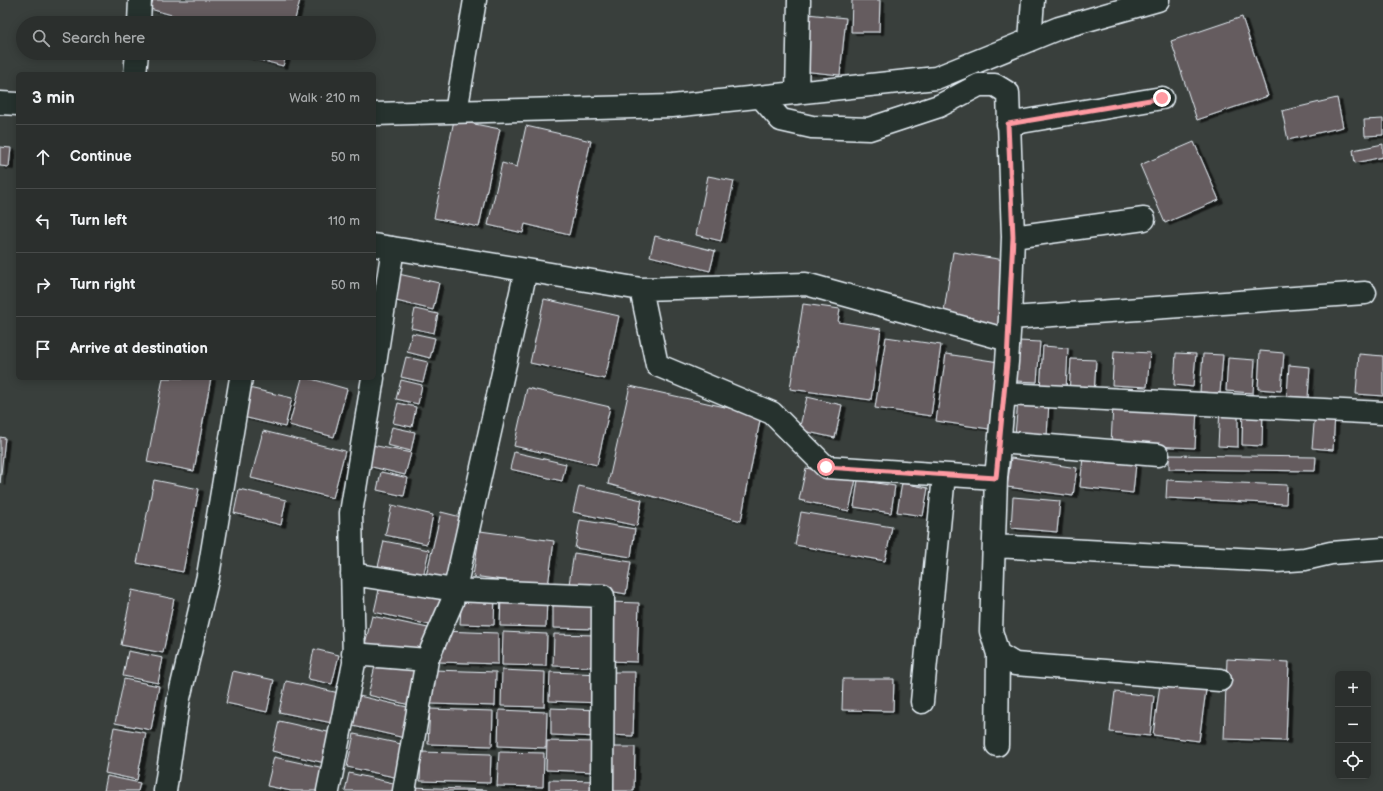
<!DOCTYPE html>
<html lang="en">
<head>
<meta charset="utf-8">
<style>
	:root { --surface:#2b2f2d; --page:#333735; --text:#f1f3f6; --muted:#a6a9aa; --line:#474a49 }
	body { margin:0; font-family:"Balsamiq Sans",sans-serif; background:var(--page); color:var(--text) }
	.controls { position:absolute; right:12px; bottom:12px; display:grid; overflow:hidden; border-radius:6px; box-shadow:0 2px 10px #0003 }
	.controls button { width:36px; height:36px; display:grid; place-items:center; padding:0; border:0; border-bottom:1px solid var(--line); background:var(--surface); color:var(--text); font:20px sans-serif }
	.stop { position:absolute; width:12px; height:12px; margin:-9px; border:3px solid #ff9aa2; border-radius:50%; background:#fff }
	.stop.end { background:#ff9aa2; border-color:#fff; box-shadow:0 1px 4px #0008 }
	.list { margin:0; padding:0; list-style:none }
	h2 { display:flex; justify-content:space-between; align-items:center; height:52px; margin:0; padding:0 16px; font-size:17px }
	h2 small { font-size:13px; font-weight:400; color:var(--muted) }
	.list li { display:grid; grid-template-columns:26px 1fr auto; gap:12px; align-items:center; box-sizing:border-box; height:64px; padding:0 16px; border-top:1px solid var(--line) }
	.list b { display:block; font-size:15px; white-space:nowrap }
	.list em { font-size:13px; font-style:normal; color:var(--muted) }
	.icon { flex:none; width:22px; height:22px; fill:none; stroke:currentColor; stroke-width:2; stroke-linecap:round; stroke-linejoin:round }
	.map { position:relative; flex:none; width:1383px; height:791px; overflow:hidden }
	.search { position:absolute; background:var(--surface); box-shadow:0 2px 10px #0003; left:16px; top:16px; width:360px; height:44px; display:flex; align-items:center; gap:10px; box-sizing:border-box; padding:0 14px; border-radius:22px; color:var(--muted); font-size:15px }
	.panel { position:absolute; background:var(--surface); box-shadow:0 2px 10px #0003; left:16px; top:72px; width:360px; height:308px; border-radius:6px }
	.map>svg:first-child { display:block }
	.building { fill:#655b5f; stroke:#e8f1f8; filter:url(#shadow) }
	.lines { fill:none; stroke-linecap:round; stroke-linejoin:round }
	.minor-casing { stroke:#e8f1f8; stroke-width:25 }
	.minor { stroke:#26332d; stroke-width:22 }
	.route { stroke:#ff9aa2; stroke-width:5 }
</style>
</head>
<body>
<div class="map">
<svg width="1383" height="791" viewBox="0 0 1383 791">
	<defs>
		<filter id="shadow"><feDropShadow dx="4.5" dy="2.5" stdDeviation="0" flood-color="#0009"/></filter>
	</defs>
	<rect width="100%" height="100%" fill="#393f3c"/>
	<filter id="ink" filterUnits="userSpaceOnUse"><feTurbulence type="fractalNoise" baseFrequency=".025" numOctaves="2"/><feDisplacementMap in="SourceGraphic" scale="8" xChannelSelector="R" yChannelSelector="G"/><feConvolveMatrix kernelMatrix="1 2 1 2 8 2 1 2 1" color-interpolation-filters="sRGB"/></filter>
	<g filter="url(#ink)">
		<path class="building" d="M153 0H300L294 23H177L179 17 150 9Z
			M852 0H880L879 32H851Z
			M807 14 846 18 840 75 801 71Z
			M1242 17 1268 96 1197 120 1171 41Z
			M233 53H287L283 66Z
			M1337 98 1343 127 1288 140 1282 111Z
			M1383 119V135L1365 136 1364 120Z
			M454 120 500 129 479 227 434 218Z
			M526 126 591 141 569 235 525 224 523 233 488 225 502 163 517 167Z
			M1194 142 1219 200 1165 223 1140 165Z
			M1383 144V157L1355 163 1353 150Z
			M0 147 11 148 9 167 0 166Z
			M708 176 734 181 721 241 696 235Z
			M655 236 715 251 710 271 650 256Z
			M953 252 1011 261 1001 327 943 318Z
			M394 273 439 283 433 310 388 299Z
			M544 299 619 316 605 379 530 363Z
			M803 304 840 309 838 322 881 329 871 400 790 389Z
			M415 309 438 314 434 333 411 328Z
			M412 333 435 338 430 358 407 352Z
			M886 337 941 345 931 416 875 408Z
			M1018 341 1040 342 1037 382 1016 381Z
			M1043 346 1068 348 1066 391 1040 390Z
			M1114 351 1150 353 1147 387 1112 385Z
			M1260 351 1284 353 1281 391 1258 389Z
			M1176 353 1196 354 1193 387 1174 385Z
			M946 354 999 362 989 429 936 421Z
			M1203 354 1223 355 1220 393 1200 392Z
			M1359 354 1383 356V396L1356 394Z
			M406 357 428 362 423 382 401 377Z
			M1228 358 1255 360 1253 393 1226 391Z
			M1071 359 1096 360 1094 396 1069 395Z
			M1289 365 1310 367 1308 398 1287 396Z
			M163 378H211L194 471 147 462Z
			M302 378H308L347 389 334 437 289 425Z
			M401 380 422 385 418 404 396 399Z
			M630 386 761 415 741 521 608 484Z
			M249 388 292 398 285 427 243 417Z
			M527 388 610 407 597 465 514 446Z
			M807 397 842 405 835 438 799 430Z
			M1018 401H1049L1047 437 1015 435Z
			M398 403 416 407 412 427 393 423Z
			M1113 405 1197 409 1195 448 1111 444Z
			M1243 407 1263 408 1262 446 1242 445Z
			M1220 408 1238 411V447L1218 446Z
			M1315 412 1335 413 1333 450 1312 448Z
			M392 427 415 432 411 451 387 445Z
			M263 431 345 451 333 498 251 478Z
			M0 437 5 438 0 483Z
			M372 445 411 453 405 475 368 466Z
			M514 452 566 464 562 481 510 469Z
			M1169 455 1316 457 1315 471 1169 469Z
			M1083 457 1136 464 1133 493 1080 487Z
			M1011 458 1077 468 1073 496 1007 487Z
			M806 468 856 479 849 511 799 500Z
			M381 472 408 478 404 496 377 490Z
			M154 480 199 489 183 572 137 563Z
			M858 480 895 486 891 513 854 507Z
			M1167 480 1287 485 1286 504 1166 498Z
			M902 483 928 488 923 516 897 512Z
			M579 486 642 500 637 526 573 512Z
			M239 489 286 500 281 525 234 513Z
			M1013 497 1060 501 1057 532 1011 528Z
			M392 505 433 515 427 544 385 535Z
			M441 512 461 517 447 581 426 576Z
			M801 512 892 527 885 561 795 545Z
			M580 520 635 529 631 557 575 548Z
			M480 531 554 541 548 586 473 576Z
			M384 541 429 550 423 577 378 567Z
			M574 553 631 562 626 594 569 584Z
			M381 581 442 595 434 626 374 612Z
			M132 590 174 599 163 653 121 645Z
			M462 592 495 593 494 625 460 624Z
			M501 596 547 597 546 627 500 626Z
			M553 601 600 603 599 629 553 628Z
			M609 602 639 603 637 662 607 661Z
			M372 616 428 628 421 656 365 644Z
			M441 631 498 633V664L439 662Z
			M503 632 547 634 546 666 502 665Z
			M554 634 597 635 596 667 553 666Z
			M314 649 339 655 332 684 308 679Z
			M128 651 163 658 158 683 123 676Z
			M1227 659 1289 662 1286 741 1224 739Z
			M376 662 417 671 410 705 368 695Z
			M433 670 496 672 495 706 431 704Z
			M502 670 545 672 544 707 501 706Z
			M233 671 274 680 267 712 226 703Z
			M550 672 602 674 601 703 549 701Z
			M611 672H635L633 736 608 735Z
			M124 679 159 686 151 730 115 723Z
			M843 679H894L893 711 842 710Z
			M286 681 339 693 332 723 279 712Z
			M1160 684 1206 690 1199 741 1153 735Z
			M1115 692 1154 696 1150 736 1110 732Z
			M359 696 416 709 409 739 353 726Z
			M551 708 598 710 597 737 551 735Z
			M430 709 493 711 492 746 428 744Z
			M499 710 547 712 546 748 498 746Z
			M279 721 332 733 325 763 272 751Z
			M114 727 146 733 137 780 105 773Z
			M354 734 406 745 399 778 347 767Z
			M547 741 597 742 596 772 546 770Z
			M608 747H635L634 791H607Z
			M421 752 491 754 490 783 420 781Z
			M499 752 544 753 543 787 497 786Z
			M274 757 324 768 319 791H291L267 786Z
			M349 773 402 785 401 791H345Z
			M107 776 140 783 138 791H104Z
			M549 780 600 781V791H549Z
			M412 787 487 790V791H411Z"/>
		<g class="lines">
			<g class="minor-casing">
				<path id="minor" d="M139 23 140 0
					M1030 40 1033 0
					M135 74 137 53
					M797 93 799 0
					M761 97 781 120 812 127 869 129 939 106 979 85H995L1008 93 1013 237 1010 318
					M0 103 18 104
					M456 112 475 0
					M374 114 672 106 936 78 1059 28 1158 0
					M1008 124 1162 98
					M1013 237 1144 219
					M374 245 641 289 657 365 772 413 826 467 996 478 1007 362 1010 318 1365 293
					M641 289 806 284 1008 340
					M374 370 393 248
					M1004 394 1383 413
					M1000 442 1158 455
					M996 478 991 631 998 654 1015 664 1220 680
					M994 546 1276 561 1305 559 1331 553 1383 549
					M352 574 455 590 603 596 602 791
					M353 654 427 660
					M922 702 944 475
					M997 745 998 654
					M165 791 179 698 208 576 241 378
					M328 791 354 663 351 513 373 378
					M404 791 427 660 452 602 526 270"/>
			</g>
			<use href="#minor" class="minor"/>
		</g>
	</g>
	<g class="lines" filter="url(#ink)">
		<path class="route" d="M826 467 996 478 1007 362 1013 237 1008 124 1162 98"/>
	</g>
</svg>
<div class="controls">
<button>+</button>
<button>−</button>
<button><svg class="icon" aria-label="locate" viewBox="0 0 24 24"><circle cx="12" cy="12" r="6"/><path d="M12 2v4M12 18v4M2 12h4M18 12h4"/></svg></button>
</div>
<div class="stop" style="left:826px;top:467px"></div>
<div class="stop end" style="left:1162px;top:98px"></div>
<div class="search"><svg class="icon" aria-label="search" viewBox="0 0 24 24"><circle cx="10" cy="10" r="6"/><path d="M15 15l6 6"/></svg>Search here</div>
<section class="panel">
<h2>3 min<small>Walk · 210 m</small></h2>
<ul class="list">
<li><svg class="icon" aria-label="ahead" viewBox="0 0 24 24"><path d="M12 20V5M6 11l6-6 6 6"/></svg><div><b>Continue</b></div><em>50 m</em></li>
<li><svg class="icon" aria-label="left" viewBox="0 0 24 24"><path d="M17 20v-9H6M10 6l-5 5 5 5"/></svg><div><b>Turn left</b></div><em>110 m</em></li>
<li><svg class="icon" aria-label="right" viewBox="0 0 24 24"><path d="M7 20v-9h11M14 6l5 5-5 5"/></svg><div><b>Turn right</b></div><em>50 m</em></li>
<li><svg class="icon" aria-label="arrive" viewBox="0 0 24 24"><path d="M6 21V4h12l-3 4 3 4H6"/></svg><div><b>Arrive at destination</b></div></li>
</ul>
</section>
</div>
</body>
</html>
